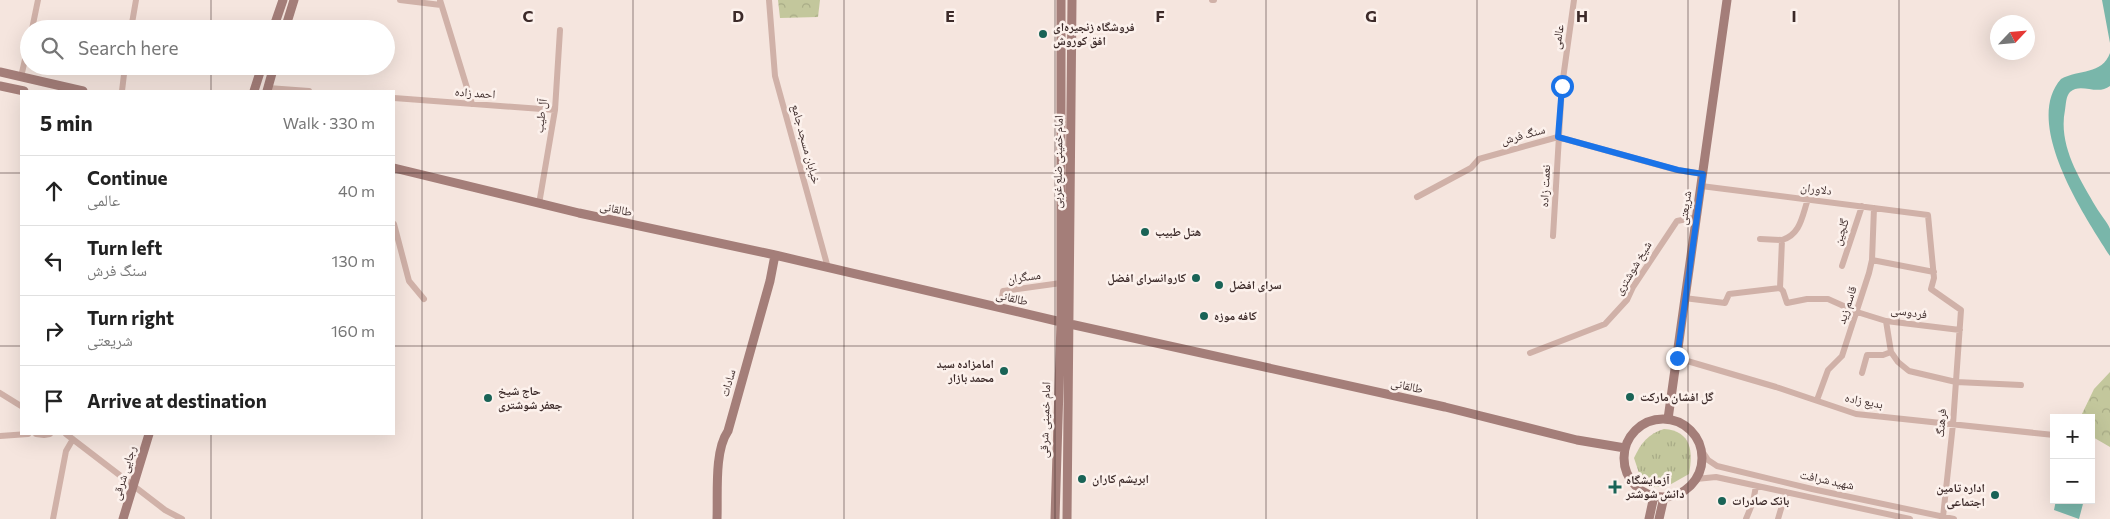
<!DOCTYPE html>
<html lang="en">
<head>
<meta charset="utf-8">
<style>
	:root { --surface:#fff; --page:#f6f6f6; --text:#222; --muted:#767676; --line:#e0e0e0 }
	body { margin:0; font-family:Commissioner,"Noto Naskh Arabic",sans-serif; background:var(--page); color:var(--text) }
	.controls { position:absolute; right:15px; bottom:15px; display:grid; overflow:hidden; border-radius:0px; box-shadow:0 5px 20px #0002 }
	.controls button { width:45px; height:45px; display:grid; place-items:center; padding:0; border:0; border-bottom:1px solid var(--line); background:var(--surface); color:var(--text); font:25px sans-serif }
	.compass { position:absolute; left:1990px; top:15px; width:45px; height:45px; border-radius:50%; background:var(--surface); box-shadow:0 5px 20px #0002; rotate:64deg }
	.stop { position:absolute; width:15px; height:15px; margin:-11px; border:4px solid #1a73e8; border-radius:50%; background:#fff }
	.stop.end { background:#1a73e8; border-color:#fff; box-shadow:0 1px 5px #0008 }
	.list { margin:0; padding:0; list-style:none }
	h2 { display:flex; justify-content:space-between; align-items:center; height:65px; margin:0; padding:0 20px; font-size:21px }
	h2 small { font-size:16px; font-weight:400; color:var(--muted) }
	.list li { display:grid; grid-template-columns:32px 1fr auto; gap:15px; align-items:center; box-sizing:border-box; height:70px; padding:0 20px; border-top:1px solid var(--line) }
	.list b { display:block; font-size:19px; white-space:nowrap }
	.list p { margin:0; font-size:16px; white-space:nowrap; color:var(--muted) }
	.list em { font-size:16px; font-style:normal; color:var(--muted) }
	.icon { flex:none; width:28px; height:28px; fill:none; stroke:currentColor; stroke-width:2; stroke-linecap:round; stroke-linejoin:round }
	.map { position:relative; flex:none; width:2110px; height:519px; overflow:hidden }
	.search { position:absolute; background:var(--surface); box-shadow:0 5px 20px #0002; left:20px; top:20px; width:375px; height:55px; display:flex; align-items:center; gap:12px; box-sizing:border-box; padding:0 18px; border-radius:28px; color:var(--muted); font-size:19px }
	.panel { position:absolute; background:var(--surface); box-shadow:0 5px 20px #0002; left:20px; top:90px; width:375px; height:345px; border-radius:0px }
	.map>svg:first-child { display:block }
	.grass { fill:url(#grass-tufts) }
	.park { fill:url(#park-crowns) }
	.water { fill:#79b6aa }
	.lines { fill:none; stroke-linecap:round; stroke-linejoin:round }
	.street { stroke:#d0b1a8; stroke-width:6 }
	.secondary { stroke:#a47e79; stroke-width:9 }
	.route { stroke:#1a73e8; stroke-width:6 }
	.grid { fill:none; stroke:#3c2a29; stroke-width:1; stroke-opacity:0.55 }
	.poi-dot { fill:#196356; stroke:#fcf1ec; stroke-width:2 }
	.labels { text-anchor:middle; stroke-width:5; stroke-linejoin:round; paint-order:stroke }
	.poi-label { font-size:12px; font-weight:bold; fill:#3c2a29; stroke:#fcf1ec; text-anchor:start }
	.street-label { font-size:12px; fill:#3c2a29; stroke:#fcf1ec }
	.grid-label { font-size:16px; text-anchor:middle; font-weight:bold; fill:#3c2a29; stroke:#fcf1ec; stroke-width:5; stroke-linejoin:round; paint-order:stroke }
</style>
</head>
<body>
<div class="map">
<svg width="2110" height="519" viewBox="0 0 2110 519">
	<defs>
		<pattern id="grass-tufts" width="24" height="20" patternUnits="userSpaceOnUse" patternTransform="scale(1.25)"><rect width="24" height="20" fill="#c3c79c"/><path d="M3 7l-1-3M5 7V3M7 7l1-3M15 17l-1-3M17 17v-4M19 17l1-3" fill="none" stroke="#a8ab86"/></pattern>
		<pattern id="park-crowns" width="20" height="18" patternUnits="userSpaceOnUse" patternTransform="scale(1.25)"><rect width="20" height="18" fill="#c3c79c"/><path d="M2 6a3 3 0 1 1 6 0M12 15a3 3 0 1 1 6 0" fill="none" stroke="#a8ab86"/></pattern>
	</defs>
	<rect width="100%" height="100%" fill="#f5e5de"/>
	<path class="grass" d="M1664 429C1692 431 1693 452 1689 474L1666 487H1653L1639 473 1634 458C1641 443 1648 434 1664 429Z"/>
	<path class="park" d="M778 0H820L818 17 780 18Z
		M2110 372V447L2091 436V418H2080L2094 389Z"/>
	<path class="water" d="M2102 0H2110V43Z
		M2110 53V86C2097 96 2081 82 2070 92 2066 96 2066 104 2065 110 2058 145 2079 178 2096 207 2100 214 2108 223 2110 229 2110 237 2110 249 2110 256 2085 217 2022 123 2061 79 2079 69 2102 75 2110 53Z
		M2056 500H2084L2079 519 2054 510Z"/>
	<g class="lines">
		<path class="street" d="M400 0 441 5
			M440 0 472 104
			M769 0 775 76 828 268
			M1212 0H1214
			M32 29 38 0
			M131 29 136 0
			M21 77 29 42
			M268 88 309 91
			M122 91 125 66
			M394 98 555 110
			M1701 186 1928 215 1934 278 1931 289 1961 310 1953 424 1943 517
			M1417 197 1471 168 1479 159 1558 137 1677 170 1703 174
			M539 204 555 110 560 30
			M394 224 409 281 424 299
			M1553 236 1562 86 1574 0
			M1760 239 1782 240
			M1872 260 1934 272
			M1842 266 1862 206
			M1780 288 1783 291 1787 303 1807 299H1828L1857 312 1886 321 1960 330
			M1780 288 1782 240C1801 234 1802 216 1808 199
			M1684 298 1725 303 1729 294 1780 288
			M1001 304 1003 291 1061 283
			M1886 321 1891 352 1898 362 1909 371 1956 382 2021 385
			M1530 353 1605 324 1627 300 1633 287 1677 221 1697 217
			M1677 358 1776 387 1856 414 2054 435
			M1862 373 1867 355H1883L1891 352
			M0 393 21 406
			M1817 400 1828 370 1842 356 1869 273 1872 260 1874 208
			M36 434 44 435 50 434
			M66 434 165 510 182 519
			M0 436 28 434
			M1702 451 1708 460 1717 466 1812 489 1954 519
			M1696 479 1716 477 1910 519
			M53 519 66 451 73 439
			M1746 519 1753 502 1756 486
			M1778 519 1786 492"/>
		<path class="secondary" d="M273 29 283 0
			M285 29 294 0
			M0 72 83 91
			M0 86 24 91
			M254 91 262 66
			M267 91 274 66
			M394 168 579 213 775 255 1061 322 1445 407 1577 440 1625 448
			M1624 458a39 39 0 1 1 78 0a39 39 0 1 1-78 0Z
			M1668 419 1727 0
			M123 519 149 434
			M717 519C718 494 714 451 728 431L770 281 775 255
			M1055 519 1061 322V0
			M1067 519 1072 0
			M1649 519 1654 496
			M1659 519 1664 497"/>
	</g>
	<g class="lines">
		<path class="route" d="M1562 86 1558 137 1678 170 1703 174 1677 358"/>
	</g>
	<path class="grid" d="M211 0V29M422 0V519M633 0V519M844 0V519M1055 0V519M1266 0V519M1477 0V519M1688 0V519M1899 0V519M211 66V91M0 173H21M394 173H2110M0 346H21M394 346H2110M211 434V519"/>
	<g class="poi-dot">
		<circle cx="1043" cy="34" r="5"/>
		<circle cx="1145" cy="232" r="5"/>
		<circle cx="1196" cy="278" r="5"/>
		<circle cx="1219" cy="285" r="5"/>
		<circle cx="1204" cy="316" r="5"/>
		<circle cx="1004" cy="371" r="5"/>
		<circle cx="1630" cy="397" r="5"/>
		<circle cx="488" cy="398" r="5"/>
		<circle cx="1082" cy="479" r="5"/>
		<path d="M1612.5 479.5h5v5h5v5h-5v5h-5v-5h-5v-5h5z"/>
		<circle cx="1995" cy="495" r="5"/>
		<circle cx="1722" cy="501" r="5"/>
	</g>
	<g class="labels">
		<g class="poi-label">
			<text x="1053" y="31">فروشگاه زنجیره‌ای<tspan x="1053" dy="14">افق کوروش</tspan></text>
			<text x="1155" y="236">هتل طبیب</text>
			<text x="1186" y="282" text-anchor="end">کاروانسرای افضل</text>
			<text x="1229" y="289">سرای افضل</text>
			<text x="1214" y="320">کافه موزه</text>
			<text x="994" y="368" text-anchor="end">امامزاده سید<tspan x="994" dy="14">محمد بازار</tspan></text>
			<text x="498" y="395">حاج شیخ<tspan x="498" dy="14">جعفر شوشتری</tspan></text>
			<text x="1640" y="401">گل افشان مارکت</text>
			<text x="1092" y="483">ابریشم کاران</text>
			<text x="1626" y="484">آزمایشگاه<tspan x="1626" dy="14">دانش شوشتر</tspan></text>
			<text x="1985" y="492" text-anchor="end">اداره تامین<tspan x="1985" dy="14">اجتماعی</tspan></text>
			<text x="1732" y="505">بانک صادرات</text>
		</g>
		<g class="street-label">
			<text transform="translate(1558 37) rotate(-81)" y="4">عالمی</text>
			<text transform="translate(475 93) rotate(4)" y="4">احمد زاده</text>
			<text transform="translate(541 116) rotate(-83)" y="4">آل طیب</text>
			<text transform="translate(1523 135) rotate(-15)" y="4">سنگ فرش</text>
			<text transform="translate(806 144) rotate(75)" y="4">خیابان مسجد جامع</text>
			<text transform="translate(1058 162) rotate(-89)" y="4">امام خمینی ضلع غربی</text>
			<text transform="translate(1545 186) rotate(-87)" y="4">نعمت زاده</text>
			<text transform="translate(1816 189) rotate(7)" y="4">دلاوران</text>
			<text transform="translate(1685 208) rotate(-82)" y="4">شریعتی</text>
			<text transform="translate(616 209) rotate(12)" y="4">طالقانی</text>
			<text transform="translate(1841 232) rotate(-72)" y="4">گلچین</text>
			<text transform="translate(1633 268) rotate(-59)" y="4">شیخ شوشتری</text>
			<text transform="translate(1024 277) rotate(-8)" y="4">مسگران</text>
			<text transform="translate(1012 298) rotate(13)" y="4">طالقانی</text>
			<text transform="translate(1847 305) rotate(-72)" y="4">قاسم زید</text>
			<text transform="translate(1909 312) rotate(8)" y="4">فردوسی</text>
			<text transform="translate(728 383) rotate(-74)" y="4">سادات</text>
			<text transform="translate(1407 386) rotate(13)" y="4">طالقانی</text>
			<text transform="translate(1864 401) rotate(11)" y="4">بدیع زاده</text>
			<text transform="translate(1045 420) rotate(-88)" y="4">امام خمینی شرقی</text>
			<text transform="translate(1941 423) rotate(-85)" y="4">فرهنگ</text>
			<text transform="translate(124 473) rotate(-73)" y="4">رجایی شرقی</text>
			<text transform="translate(1827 480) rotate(12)" y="4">شهید شرافت</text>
		</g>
	</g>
	<g class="grid-label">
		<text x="528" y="22">C</text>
		<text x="738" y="22">D</text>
		<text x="950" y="22">E</text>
		<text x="1160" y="22">F</text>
		<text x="1371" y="22">G</text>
		<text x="1582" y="22">H</text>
		<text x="1794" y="22">I</text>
	</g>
</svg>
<div class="controls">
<button>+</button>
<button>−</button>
</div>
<svg class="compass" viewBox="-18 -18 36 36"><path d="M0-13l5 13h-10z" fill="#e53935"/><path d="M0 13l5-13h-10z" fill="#767676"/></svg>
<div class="stop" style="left:1562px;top:86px"></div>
<div class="stop end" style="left:1677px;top:358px"></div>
<div class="search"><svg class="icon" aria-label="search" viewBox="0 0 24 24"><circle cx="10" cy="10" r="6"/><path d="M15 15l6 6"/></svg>Search here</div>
<section class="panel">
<h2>5 min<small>Walk · 330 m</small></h2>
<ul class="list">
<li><svg class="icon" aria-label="ahead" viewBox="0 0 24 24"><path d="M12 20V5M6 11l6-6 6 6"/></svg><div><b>Continue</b><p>عالمی</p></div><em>40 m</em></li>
<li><svg class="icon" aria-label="left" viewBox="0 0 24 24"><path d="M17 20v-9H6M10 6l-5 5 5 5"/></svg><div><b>Turn left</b><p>سنگ فرش</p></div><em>130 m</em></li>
<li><svg class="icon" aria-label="right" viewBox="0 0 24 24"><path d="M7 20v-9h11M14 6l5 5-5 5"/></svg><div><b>Turn right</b><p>شریعتی</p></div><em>160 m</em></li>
<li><svg class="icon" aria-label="arrive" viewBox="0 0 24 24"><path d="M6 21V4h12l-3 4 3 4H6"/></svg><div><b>Arrive at destination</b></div></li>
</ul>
</section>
</div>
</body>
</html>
